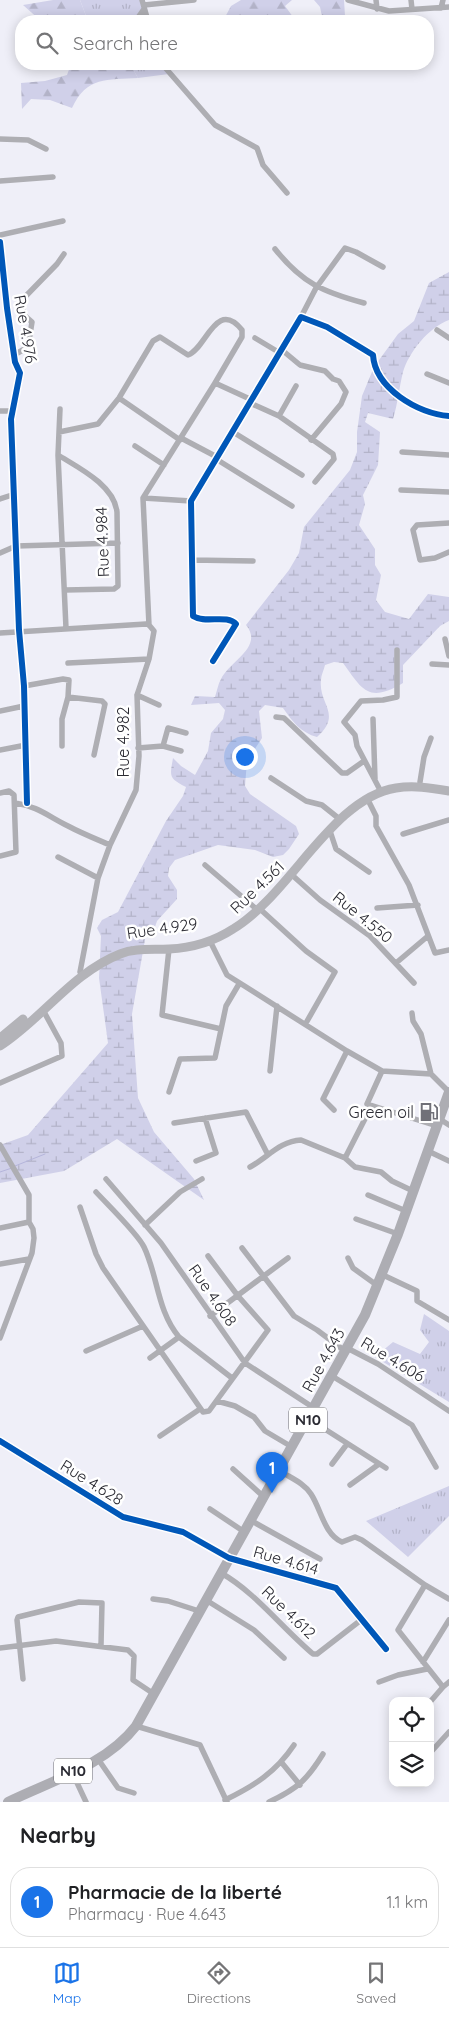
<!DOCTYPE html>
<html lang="en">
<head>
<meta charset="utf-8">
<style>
	:root { --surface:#fff; --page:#f2f2f2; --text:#202124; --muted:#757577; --line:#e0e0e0; --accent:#1a73e8 }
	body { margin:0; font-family:Quicksand,sans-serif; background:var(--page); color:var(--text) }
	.controls { position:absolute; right:15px; bottom:15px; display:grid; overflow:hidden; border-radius:10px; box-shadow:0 2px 12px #0003 }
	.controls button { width:45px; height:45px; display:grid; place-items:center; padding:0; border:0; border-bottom:1px solid var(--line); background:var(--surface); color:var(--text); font:25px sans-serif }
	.you { position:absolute; left:244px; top:756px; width:18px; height:18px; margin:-12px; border:4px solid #fff; border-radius:50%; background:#1a73e8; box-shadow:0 0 0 8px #1a73e833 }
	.badge { display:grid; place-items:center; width:32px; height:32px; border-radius:50%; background:var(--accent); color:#fff; font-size:16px; font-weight:700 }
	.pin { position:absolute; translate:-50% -41px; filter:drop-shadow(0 1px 2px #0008) }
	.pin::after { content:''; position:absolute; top:26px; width:18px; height:15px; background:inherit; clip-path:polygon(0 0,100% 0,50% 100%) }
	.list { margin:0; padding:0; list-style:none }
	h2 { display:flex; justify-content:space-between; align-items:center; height:65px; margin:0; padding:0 20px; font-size:21px }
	h2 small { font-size:16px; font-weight:400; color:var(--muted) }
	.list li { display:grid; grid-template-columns:32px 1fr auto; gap:15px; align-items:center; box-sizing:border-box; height:70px; margin:0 10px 10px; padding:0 10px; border:1px solid var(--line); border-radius:20px }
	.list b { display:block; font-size:19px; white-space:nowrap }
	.list p { margin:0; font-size:16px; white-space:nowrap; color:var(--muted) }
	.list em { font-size:16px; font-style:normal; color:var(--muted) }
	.icon { flex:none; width:28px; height:28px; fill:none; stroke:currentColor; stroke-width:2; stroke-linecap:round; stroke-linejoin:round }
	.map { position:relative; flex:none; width:449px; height:1802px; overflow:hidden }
	.search { position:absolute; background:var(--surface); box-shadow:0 2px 12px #0003; left:15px; right:15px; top:15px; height:55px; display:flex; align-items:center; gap:12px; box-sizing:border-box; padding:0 18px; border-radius:20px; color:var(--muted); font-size:19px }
	.sheet { height:145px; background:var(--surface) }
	nav { display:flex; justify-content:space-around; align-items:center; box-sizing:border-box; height:70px; border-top:1px solid var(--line); background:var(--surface); font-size:14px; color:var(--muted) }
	nav a { display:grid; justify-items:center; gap:2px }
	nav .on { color:var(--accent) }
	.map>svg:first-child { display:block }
	.grass { fill:url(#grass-tufts) }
	.forest { fill:url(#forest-firs) }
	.wetland { fill:url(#wetland-marsh) }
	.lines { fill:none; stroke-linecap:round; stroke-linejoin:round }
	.stream { stroke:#b5b5db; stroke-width:1 }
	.street { stroke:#aeaeb3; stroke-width:5.5 }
	.primary { stroke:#b3b3b8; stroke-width:9 }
	.highway { stroke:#adadb3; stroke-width:10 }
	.cycleway-casing { stroke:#fff; stroke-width:9 }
	.cycleway { stroke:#0057b8; stroke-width:6 }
	.labels { text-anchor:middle; stroke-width:5; stroke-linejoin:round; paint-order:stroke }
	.shield { fill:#fff; stroke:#6b6b70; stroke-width:1 }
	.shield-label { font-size:15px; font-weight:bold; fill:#2b2b33 }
	.street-label { font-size:16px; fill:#2b2b33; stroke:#fff }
	.poi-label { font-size:16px; fill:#2b2b33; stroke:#fff; text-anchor:end }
</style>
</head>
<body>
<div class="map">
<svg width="449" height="1802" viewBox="0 0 449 1802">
	<defs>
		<pattern id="grass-tufts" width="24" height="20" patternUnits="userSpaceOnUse" patternTransform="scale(1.25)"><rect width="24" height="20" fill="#d0d0e9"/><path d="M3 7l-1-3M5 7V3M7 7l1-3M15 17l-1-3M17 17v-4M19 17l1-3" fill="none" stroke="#b3b3c8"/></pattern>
		<pattern id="forest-firs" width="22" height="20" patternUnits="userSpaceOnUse" patternTransform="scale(1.25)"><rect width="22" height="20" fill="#d0d0e9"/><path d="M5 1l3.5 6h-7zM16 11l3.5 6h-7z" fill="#b3b3c8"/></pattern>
		<pattern id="wetland-marsh" width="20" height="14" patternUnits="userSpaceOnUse" patternTransform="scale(1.25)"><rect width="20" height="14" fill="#d0d0e9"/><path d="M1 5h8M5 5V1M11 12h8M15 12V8" fill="none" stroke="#b3b3c8"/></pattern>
	</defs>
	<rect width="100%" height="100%" fill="#efeff8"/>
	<path class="grass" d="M80 0H142L148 21H88Z
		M130 64H162L169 74 138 78Z
		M424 1314 449 1331V1402L375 1357 393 1342 420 1354 429 1342 420 1330Z
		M449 1486V1516L408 1557 366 1521Z"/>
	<path class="forest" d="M53 0H80L88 21H41L23 5Z
		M241 0H292L285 6 296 21H223L231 6Z
		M314 0H344L345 16 341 21H323L320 7Z
		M71 64H130L138 78C107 80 87 76 72 108L50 100 31 99 22 109 21 83 45 81 67 75Z"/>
	<path class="wetland" d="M449 272V320C429 327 409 352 403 372 399 388 398 403 393 419L368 413 365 422 380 432 378 465 363 495 365 504 359 525 375 549V565L381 575 376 600 385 612 409 619 428 594 449 597V621L440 626 403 665V683C369 703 363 691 343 663L334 662 325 665C324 670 321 675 321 680 318 704 343 714 317 737 301 733 292 721 283 708L265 705 259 711 262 738 247 761 245 786 250 794 296 826 299 834 289 849 283 855 273 857 255 850 218 845 175 860 169 868 168 876 177 890V899L157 921 154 930 146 934 132 1014 138 1098 154 1132 194 1179 204 1200 117 1139 64 1171 0 1183V1145L28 1135 108 1043 99 978 101 936 97 928 102 920 118 912 166 821 183 796 186 787C168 778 170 776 173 758L181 766 195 775 208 751 211 733 223 719 225 710 219 703 191 705 195 696 215 697C217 691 218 684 221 679 230 661 264 647 246 625L289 570 299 553 304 527 350 470 357 452V432L362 396 374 367 398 334 414 321 429 283Z"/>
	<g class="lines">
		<path class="stream" d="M15 1166 45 1154
			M0 1172 12 1168"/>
		<path class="street" d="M142 0 148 21
			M348 0 389 11 449 7
			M376 0 377 9
			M411 0 412 9
			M144 5 194 0
			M441 8 443 0
			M131 21 137 19 144 9
			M185 21 187 18
			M162 64 215 125 257 148 263 165 287 193
			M0 139 28 140 46 149
			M0 181 53 177
			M0 235 63 221
			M0 242 7 308 15 362 20 373 11 419 19 630 24 686 27 803
			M275 249C302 283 323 292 364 303
			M301 317 316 288 345 248 356 252 383 267
			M437 330 449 338
			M255 338 280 353
			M282 350 300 365 325 371 333 379 339 381 346 392 341 404 311 440
			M14 355 28 347 32 322 24 315 21 301 57 264 64 254
			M427 374 449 383
			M119 398 180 440
			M250 403 279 416 333 454 334 459 315 482
			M0 411H11
			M279 416 296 386
			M59 432 98 424 119 398 153 341 160 337 188 355C206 349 216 298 242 330V337L215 383
			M233 432 302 475
			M181 438 217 457
			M135 446 164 465
			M402 452 449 455
			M58 455 60 409
			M216 459 292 506
			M401 490 449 492
			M143 498 191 501
			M0 499 15 494
			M449 523 417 525 413 530 420 560 435 558 449 552
			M0 553 16 546 118 543
			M191 560 253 561
			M65 590 114 589 118 586 117 512C114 485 79 468 58 455L66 628
			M149 625 143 498 215 383 252 400
			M0 633 146 624 149 625 154 631 149 659 137 695 139 756 136 790 110 845 98 878 80 972
			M445 639 449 656
			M213 661 236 624C227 614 205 624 193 616L191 501 301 317 327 327 373 355C375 388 418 414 449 416
			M68 663 149 659
			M432 664 449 665
			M24 686 63 679 69 680 68 697 62 719V746
			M137 695 159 705
			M68 697 102 701 105 704 94 755
			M0 711 24 706
			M276 717 284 718 342 773H347L364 761
			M373 719 375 779
			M163 746 168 728 186 733
			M138 748 163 746 181 751
			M0 750 26 745
			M271 778 306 801 322 805 337 817
			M420 782 424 757 431 738
			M379 788 357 746 355 735 344 722 361 701 383 700 397 697V650
			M0 793 9 791 14 795 16 852 0 856
			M367 798 376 816V826L409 885 435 953 449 950
			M15 803C37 806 48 816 68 826 81 833 96 839 110 845
			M330 831 336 849 369 872
			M403 834 449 820
			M58 857 98 878
			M205 865 254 907
			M292 875 320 900 370 936 414 983
			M377 908 418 905
			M260 909 306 951 335 972 306 1023
			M210 941 227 975 347 1051
			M169 949 162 1015 221 1029
			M396 963 428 936
			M412 1013 413 1021 421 1034 431 1074
			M270 1071 277 1006
			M382 1071 367 1104 437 1126
			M0 1083 62 1056 61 1043 43 1010
			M169 1092 180 1059 215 1058 226 1006 239 984
			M334 1110 323 1099 347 1051 382 1071 431 1074 449 1092
			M438 1118 449 1125
			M174 1123 246 1112 267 1153
			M0 1145 29 1195V1222L33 1229 34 1238 32 1253 0 1338
			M428 1151 449 1161
			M345 1158 370 1109 375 1108
			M196 1161 216 1153 205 1118
			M250 1167C267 1158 280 1141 301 1140L345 1158 355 1167 381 1172 392 1181 413 1191
			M106 1179 161 1243 245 1363 314 1408
			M96 1192C107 1204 138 1234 144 1247 158 1276 157 1311 179 1337L232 1378
			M368 1195 406 1211
			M80 1207 96 1254 103 1268 203 1412 209 1411 268 1330 238 1296 208 1256
			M356 1219 398 1234
			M145 1225 180 1192 202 1179
			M0 1228 29 1222
			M242 1248 294 1316 317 1330 345 1351
			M348 1258 353 1268 378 1286
			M0 1264 29 1259
			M383 1275 417 1291V1301L449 1320
			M210 1316 288 1258
			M347 1348 378 1364 449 1411
			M86 1351 143 1326
			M150 1358 179 1337
			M332 1376 412 1425 436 1467
			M217 1401 235 1406 254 1417 265 1431 292 1447
			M309 1419 386 1468
			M160 1436 200 1409
			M0 1441 123 1517 183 1532 229 1558 336 1588 386 1649
			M332 1464 347 1444
			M233 1469 264 1497
			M280 1471C291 1478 304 1483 311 1494 321 1509 324 1534 342 1542L355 1537 362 1540 425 1585 398 1630 443 1687 449 1682
			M350 1485 379 1464
			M210 1509 243 1531
			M250 1520 320 1559
			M221 1573C255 1592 282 1628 313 1654H317L361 1620
			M425 1585 449 1599
			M153 1599 168 1601 199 1611
			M206 1600 254 1630 284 1658
			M0 1648 56 1641 128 1650 134 1656 133 1680 154 1694
			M423 1662 449 1620
			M23 1679 17 1620 18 1617 79 1602 102 1603 101 1645
			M379 1682 398 1675 427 1669
			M430 1702 443 1687
			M136 1726 200 1745 227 1802
			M430 1753 449 1732
			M98 1759 118 1788 134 1793
			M282 1763 300 1785
			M72 1772 86 1802
			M225 1800C254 1786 276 1772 294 1745
			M269 1802C297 1789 307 1780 323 1754"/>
		<path class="primary" d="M0 1038 23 1019
			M0 1046C42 1019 72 973 120 954 135 948 152 950 169 949 192 948 213 942 233 929 290 895 332 798 396 788 414 785 431 788 449 791"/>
		<path class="highway" d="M8 1802C51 1781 106 1765 136 1726L365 1315 398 1234 449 1092"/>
		<g class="cycleway-casing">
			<path id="cycleway" d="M0 242 7 308 15 362 20 373 11 419 19 630 24 686 27 803
				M213 661 236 624C227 614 205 624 193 616L191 501 301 317 327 327 373 355C375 388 418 414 449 416
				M0 1441 123 1517 183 1532 229 1558 336 1588 386 1649"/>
		</g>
		<use href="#cycleway" class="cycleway"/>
	</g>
	<defs>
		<g id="fuel-bare" transform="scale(1.5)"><path d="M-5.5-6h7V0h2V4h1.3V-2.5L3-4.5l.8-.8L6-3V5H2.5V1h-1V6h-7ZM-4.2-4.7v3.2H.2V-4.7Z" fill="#707078" stroke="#fff" stroke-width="2.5" paint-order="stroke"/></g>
	</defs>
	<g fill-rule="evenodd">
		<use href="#fuel-bare" x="429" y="1112"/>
	</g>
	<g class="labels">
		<g class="shield">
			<rect x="289" y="1407.5" width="38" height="25" rx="4"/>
			<rect x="54" y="1758.5" width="38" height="25" rx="4"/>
		</g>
		<g class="shield-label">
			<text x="308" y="1425">N10</text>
			<text x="73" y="1776">N10</text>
		</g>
		<g class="street-label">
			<text transform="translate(26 329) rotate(80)" y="6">Rue 4.976</text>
			<text transform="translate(102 542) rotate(-92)" y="6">Rue 4.984</text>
			<text transform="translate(123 742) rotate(-90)" y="6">Rue 4.982</text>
			<text transform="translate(257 887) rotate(-44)" y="6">Rue 4.561</text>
			<text transform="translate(363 917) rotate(39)" y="6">Rue 4.550</text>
			<text transform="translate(162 928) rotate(-8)" y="6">Rue 4.929</text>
			<text transform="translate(213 1295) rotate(55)" y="6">Rue 4.608</text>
			<text transform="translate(393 1359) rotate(31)" y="6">Rue 4.606</text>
			<text transform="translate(323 1360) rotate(-61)" y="6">Rue 4.643</text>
			<text transform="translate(92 1482) rotate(32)" y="6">Rue 4.628</text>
			<text transform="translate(286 1560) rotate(16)" y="6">Rue 4.614</text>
			<text transform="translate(289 1612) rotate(44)" y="6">Rue 4.612</text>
		</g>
		<g class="poi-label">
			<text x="414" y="1118">Green oil</text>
		</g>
	</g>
</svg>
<div class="controls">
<button><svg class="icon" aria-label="locate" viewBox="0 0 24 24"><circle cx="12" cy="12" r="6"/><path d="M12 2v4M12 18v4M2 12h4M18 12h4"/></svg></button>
<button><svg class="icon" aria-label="layers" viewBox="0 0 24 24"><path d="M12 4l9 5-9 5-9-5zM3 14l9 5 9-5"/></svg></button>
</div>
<div class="you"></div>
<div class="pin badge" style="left:272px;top:1493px">1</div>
<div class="search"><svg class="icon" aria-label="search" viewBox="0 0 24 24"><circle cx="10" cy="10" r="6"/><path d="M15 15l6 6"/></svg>Search here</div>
</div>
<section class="sheet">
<h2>Nearby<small></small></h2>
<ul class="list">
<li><span class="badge">1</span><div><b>Pharmacie de la liberté</b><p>Pharmacy · Rue 4.643</p></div><em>1.1 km</em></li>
</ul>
</section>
<nav>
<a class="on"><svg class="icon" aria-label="map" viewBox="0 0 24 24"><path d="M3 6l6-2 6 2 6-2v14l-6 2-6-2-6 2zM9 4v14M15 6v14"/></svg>Map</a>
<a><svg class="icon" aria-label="directions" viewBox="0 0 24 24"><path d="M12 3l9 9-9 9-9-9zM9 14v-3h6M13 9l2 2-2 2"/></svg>Directions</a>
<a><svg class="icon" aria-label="saved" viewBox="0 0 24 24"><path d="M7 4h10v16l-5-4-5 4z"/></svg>Saved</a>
</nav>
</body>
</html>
